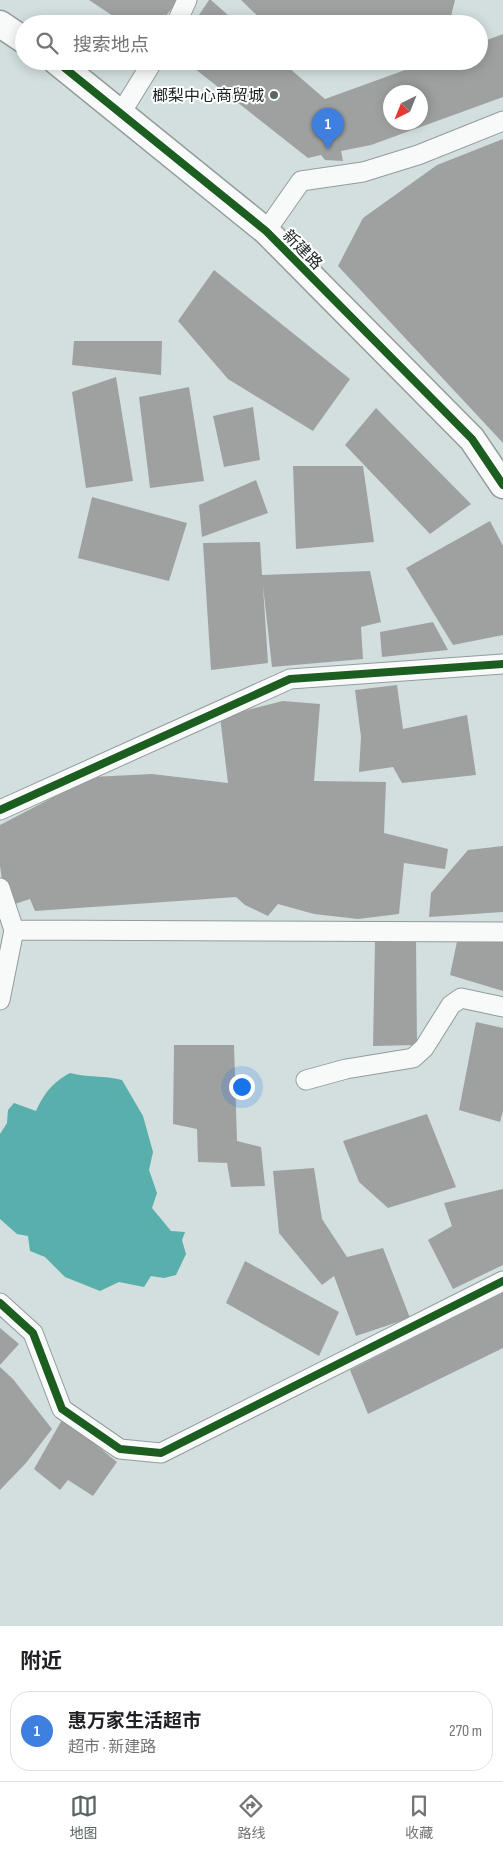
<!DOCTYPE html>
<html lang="zh">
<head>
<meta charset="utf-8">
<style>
	:root { --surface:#fff; --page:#f2f2f2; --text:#202124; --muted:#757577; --line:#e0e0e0; --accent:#5a6564 }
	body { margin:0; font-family:"Sofia Sans Condensed","Noto Sans SC",sans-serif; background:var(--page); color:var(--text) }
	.compass { position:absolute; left:383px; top:85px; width:45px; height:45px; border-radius:50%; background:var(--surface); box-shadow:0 2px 12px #0003; rotate:223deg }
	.you { position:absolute; left:241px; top:1086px; width:18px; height:18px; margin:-12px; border:4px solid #fff; border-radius:50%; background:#1a73e8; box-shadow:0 0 0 8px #1a73e833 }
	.badge { display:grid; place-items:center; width:32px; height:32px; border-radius:50%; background:var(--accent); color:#fff; font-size:16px; font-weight:700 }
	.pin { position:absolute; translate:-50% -41px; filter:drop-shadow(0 1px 2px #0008) }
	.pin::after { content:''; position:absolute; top:26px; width:18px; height:15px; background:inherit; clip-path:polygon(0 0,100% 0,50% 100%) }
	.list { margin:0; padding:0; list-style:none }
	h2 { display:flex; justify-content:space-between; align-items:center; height:65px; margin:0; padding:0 20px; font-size:21px }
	h2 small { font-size:16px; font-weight:400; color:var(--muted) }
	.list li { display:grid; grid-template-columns:32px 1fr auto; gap:15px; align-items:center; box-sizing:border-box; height:80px; margin:0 10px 10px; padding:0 10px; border:1px solid var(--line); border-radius:20px }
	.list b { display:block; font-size:19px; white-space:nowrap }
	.list p { margin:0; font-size:16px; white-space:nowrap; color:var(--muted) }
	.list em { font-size:16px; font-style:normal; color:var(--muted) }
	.icon { flex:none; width:28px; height:28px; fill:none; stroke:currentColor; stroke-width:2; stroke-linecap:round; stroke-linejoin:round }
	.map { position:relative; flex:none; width:503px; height:1626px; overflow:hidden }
	.search { position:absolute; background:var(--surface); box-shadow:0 2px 12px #0003; left:15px; right:15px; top:15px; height:55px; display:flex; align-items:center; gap:12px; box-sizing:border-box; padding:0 18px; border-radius:28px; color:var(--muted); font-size:19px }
	.sheet { height:155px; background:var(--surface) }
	nav { display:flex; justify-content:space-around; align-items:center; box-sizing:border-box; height:70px; border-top:1px solid var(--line); background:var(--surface); font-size:14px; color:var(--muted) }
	nav a { display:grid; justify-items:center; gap:2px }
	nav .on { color:var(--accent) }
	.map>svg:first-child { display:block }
	.water { fill:#58afac }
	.building { fill:#9fa1a1; fill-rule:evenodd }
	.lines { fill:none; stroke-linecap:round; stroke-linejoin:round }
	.street-casing { stroke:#939c9b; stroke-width:21 }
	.secondary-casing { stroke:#939c9b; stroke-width:29 }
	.street { stroke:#f8fafa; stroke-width:19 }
	.secondary { stroke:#f8fafa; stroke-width:26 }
	.cycleway-casing { stroke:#fff; stroke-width:11 }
	.cycleway { stroke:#1b5e20; stroke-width:8 }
	.poi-dot { fill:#5a6564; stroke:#fff; stroke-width:2 }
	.labels { text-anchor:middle; stroke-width:4; stroke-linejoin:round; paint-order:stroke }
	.poi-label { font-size:16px; fill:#1a2322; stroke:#fff; text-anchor:end }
	.street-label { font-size:16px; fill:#1a2322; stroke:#fff }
</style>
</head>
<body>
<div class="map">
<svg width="503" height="1626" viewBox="0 0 503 1626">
	<rect width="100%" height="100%" fill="#d2dfde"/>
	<path class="water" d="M70 1073C88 1078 103 1075 122 1080L143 1116 153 1152 149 1170 157 1193 152 1208 171 1231 185 1232 182 1240 186 1254 176 1275 164 1278 151 1276 144 1287 119 1282 100 1291 65 1277 45 1257 30 1251 28 1236 17 1234 0 1219V1134L7 1123 8 1110 14 1103 36 1111C45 1092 52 1083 70 1073Z"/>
	<path class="building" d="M89 0H178L160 24H125Z
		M209 0H211L238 24H193Z
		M241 0H455L449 24H266Z
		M503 34V97L371 145 341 151 343 161 325 160 321 155 308 158 185 61H281L325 99 430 61H479V43ZM390 92H420V122H390Z
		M503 139V443L338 266 363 218 437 165Z
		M214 270 350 379 313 431 228 379 178 321Z
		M74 341H162L161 375 72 365Z
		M116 377 133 481 86 488 72 392Z
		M189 387 204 481 150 488 139 397Z
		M253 407 260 460 224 467 213 416Z
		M376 408 471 504 430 534 345 445Z
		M293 466H363L374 542 296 549Z
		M256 480 268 513 202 537 199 505Z
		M92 497 187 523 169 581 78 558Z
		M490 521 503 546V635L453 645 406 568Z
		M260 542 262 575 370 571 381 622 361 627 363 659 272 667 263 586 268 663 211 670 203 543Z
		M433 622 448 650 382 657 380 632Z
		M397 685 403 729 467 715 476 775 402 783 393 767 359 772 361 737 355 690Z
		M283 701 320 704 314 781 386 782 384 833 448 849 445 869 404 863 399 914 358 919 314 914 278 904 268 916 245 905 236 897 35 911 30 899 6 907 0 866V825L92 777 152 774 228 783 220 717Z
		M503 846V912L429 917 431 893 468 850Z
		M459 932 503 936V991L450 975Z
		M416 938 417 1045 373 1046 375 942Z
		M476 1022 503 1028V1111L500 1122 459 1110Z
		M174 1045H234L237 1141 261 1147 265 1186 231 1187 227 1163 198 1162 197 1129 173 1124Z
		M427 1114 456 1187 388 1208 359 1182 343 1141Z
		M314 1168 322 1219 347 1257 383 1248 410 1318 356 1336 334 1276 322 1285 279 1233 273 1171Z
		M503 1189V1265L453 1289 428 1240 452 1226 444 1203Z
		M245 1261 339 1312 319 1356 226 1303Z
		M503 1292V1348L368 1414 350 1370Z
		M0 1328 19 1344 0 1365Z
		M0 1367 13 1379 52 1429 26 1463 0 1490Z
		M63 1418 117 1462 93 1496 68 1480 60 1490 34 1469Z"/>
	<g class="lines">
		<g class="street-casing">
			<path id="street" d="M176 24 187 0
				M121 113 153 61
				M266 231 301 181 363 172 418 155 503 121
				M0 810 290 679 503 664
				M0 888 14 930 0 1000
				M14 930 503 932
				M306 1080 346 1069 413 1058 424 1048 451 1005 461 998 503 1007
				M0 1303 33 1333 62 1409 120 1449 161 1453 503 1281"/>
		</g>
		<g class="secondary-casing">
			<path id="secondary" d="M0 24 24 40
				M56 61 266 231 472 439 503 485"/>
		</g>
		<use href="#street" class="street"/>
		<use href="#secondary" class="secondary"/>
		<g class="cycleway-casing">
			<path id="cycleway" d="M56 61 266 231 472 439 503 485
				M0 810 290 679 503 664
				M0 1303 33 1333 62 1409 120 1449 161 1453 503 1281"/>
		</g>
		<use href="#cycleway" class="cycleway"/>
	</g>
	<circle class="poi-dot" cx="274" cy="95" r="5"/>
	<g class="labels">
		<g class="poi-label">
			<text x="264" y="101">榔梨中心商贸城</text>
		</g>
		<g class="street-label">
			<text transform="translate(303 249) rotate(45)" y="6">新建路</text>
		</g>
	</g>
</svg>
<svg class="compass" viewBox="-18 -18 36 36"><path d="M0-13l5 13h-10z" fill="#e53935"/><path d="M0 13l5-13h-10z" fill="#757577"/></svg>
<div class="you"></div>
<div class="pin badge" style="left:328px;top:149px;background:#3f7fe0">1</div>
<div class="search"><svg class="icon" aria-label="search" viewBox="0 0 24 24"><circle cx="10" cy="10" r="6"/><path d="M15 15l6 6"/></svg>搜索地点</div>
</div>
<section class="sheet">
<h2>附近<small></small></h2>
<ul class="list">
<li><span class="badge" style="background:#3f7fe0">1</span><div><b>惠万家生活超市</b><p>超市 · 新建路</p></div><em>270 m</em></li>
</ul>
</section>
<nav>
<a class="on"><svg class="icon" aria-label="map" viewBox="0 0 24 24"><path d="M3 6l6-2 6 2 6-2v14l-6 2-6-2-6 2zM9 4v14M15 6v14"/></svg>地图</a>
<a><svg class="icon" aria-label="directions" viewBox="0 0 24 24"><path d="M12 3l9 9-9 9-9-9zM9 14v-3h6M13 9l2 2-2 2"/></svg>路线</a>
<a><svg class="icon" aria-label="saved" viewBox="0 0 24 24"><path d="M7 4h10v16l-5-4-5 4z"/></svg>收藏</a>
</nav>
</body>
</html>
